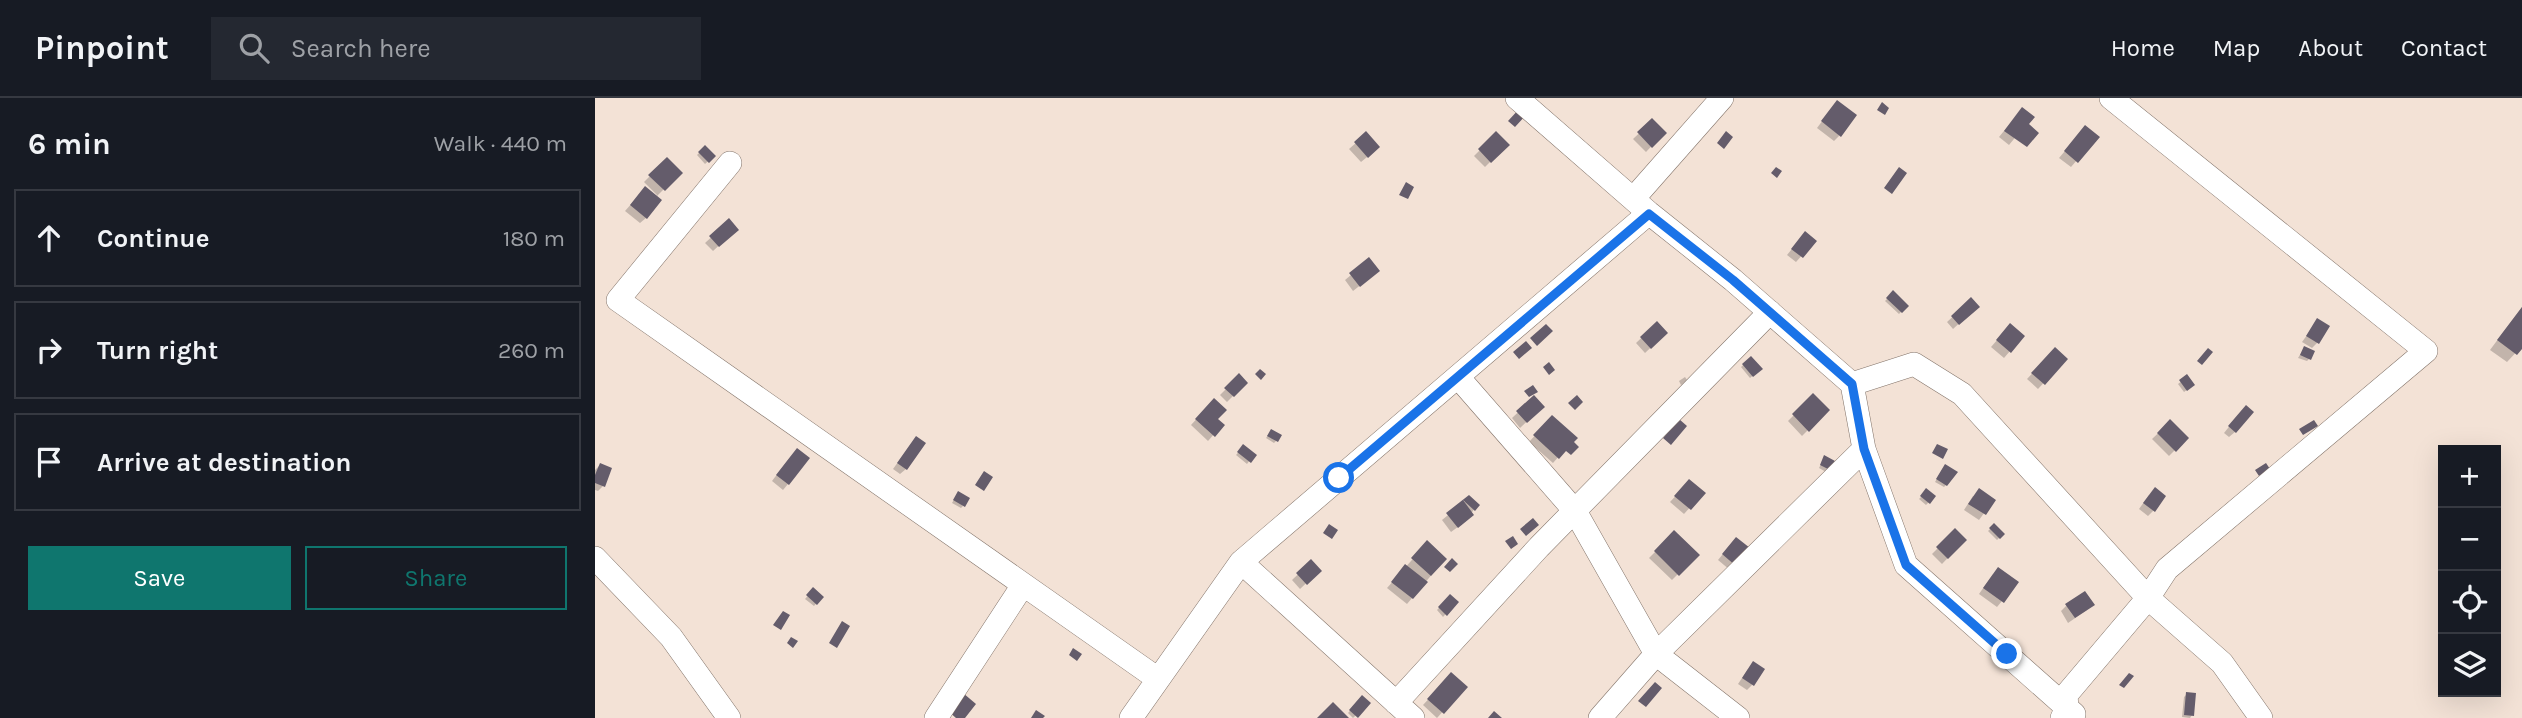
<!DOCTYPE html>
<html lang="en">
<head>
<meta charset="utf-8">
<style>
	:root { --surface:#171b24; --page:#242831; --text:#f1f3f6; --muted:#9ea1a6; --line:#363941; --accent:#0f766e }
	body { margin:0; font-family:Karla,sans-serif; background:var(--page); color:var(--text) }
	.controls { position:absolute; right:21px; bottom:21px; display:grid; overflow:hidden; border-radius:0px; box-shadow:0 7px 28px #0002 }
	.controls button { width:63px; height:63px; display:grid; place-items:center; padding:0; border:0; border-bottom:2px solid var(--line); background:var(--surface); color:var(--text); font:35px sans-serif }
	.stop { position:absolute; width:21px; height:21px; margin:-16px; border:5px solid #1a73e8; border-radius:50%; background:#fff }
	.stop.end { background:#1a73e8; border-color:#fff; box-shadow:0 2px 7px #0008 }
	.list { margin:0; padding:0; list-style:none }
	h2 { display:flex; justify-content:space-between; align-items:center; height:91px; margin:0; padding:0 28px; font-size:30px }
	h2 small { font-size:23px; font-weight:400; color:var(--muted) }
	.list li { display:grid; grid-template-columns:46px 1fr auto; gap:21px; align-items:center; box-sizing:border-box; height:98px; margin:0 14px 14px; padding:0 14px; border:2px solid var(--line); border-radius:0px }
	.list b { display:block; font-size:26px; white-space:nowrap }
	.list em { font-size:23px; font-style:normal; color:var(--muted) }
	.actions { display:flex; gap:14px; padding:21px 28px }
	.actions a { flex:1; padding:16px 0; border:2px solid var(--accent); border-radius:0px; text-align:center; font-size:24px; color:var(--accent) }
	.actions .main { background:var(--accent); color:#fff }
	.icon { flex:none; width:38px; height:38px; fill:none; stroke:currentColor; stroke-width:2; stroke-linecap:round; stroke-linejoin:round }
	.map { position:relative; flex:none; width:1927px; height:620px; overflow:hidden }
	header { display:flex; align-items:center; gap:42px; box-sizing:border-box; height:98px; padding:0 35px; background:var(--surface); border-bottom:2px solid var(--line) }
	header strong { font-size:33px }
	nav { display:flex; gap:38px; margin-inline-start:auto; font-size:24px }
	.search { width:490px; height:63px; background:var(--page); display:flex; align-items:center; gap:18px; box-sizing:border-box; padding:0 24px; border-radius:0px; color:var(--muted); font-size:26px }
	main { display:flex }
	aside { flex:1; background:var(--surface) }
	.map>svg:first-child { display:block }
	.shadow { fill:#0003 }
	.building { fill:#645c6b }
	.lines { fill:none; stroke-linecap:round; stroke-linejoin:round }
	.minor-casing { stroke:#83746a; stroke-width:24 }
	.minor { stroke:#fff; stroke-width:23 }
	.route { stroke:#1a73e8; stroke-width:9 }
</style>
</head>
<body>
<header>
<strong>Pinpoint</strong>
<div class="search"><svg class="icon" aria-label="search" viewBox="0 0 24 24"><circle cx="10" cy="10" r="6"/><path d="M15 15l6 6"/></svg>Search here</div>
<nav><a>Home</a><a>Map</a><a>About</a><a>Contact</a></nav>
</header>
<main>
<aside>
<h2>6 min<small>Walk · 440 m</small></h2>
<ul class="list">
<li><svg class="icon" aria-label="ahead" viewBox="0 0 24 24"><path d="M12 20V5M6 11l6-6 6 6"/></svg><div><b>Continue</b></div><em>180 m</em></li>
<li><svg class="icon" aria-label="right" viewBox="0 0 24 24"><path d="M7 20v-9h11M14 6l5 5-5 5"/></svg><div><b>Turn right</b></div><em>260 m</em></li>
<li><svg class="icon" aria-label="arrive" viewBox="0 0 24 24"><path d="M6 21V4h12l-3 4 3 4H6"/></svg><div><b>Arrive at destination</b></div></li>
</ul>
<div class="actions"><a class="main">Save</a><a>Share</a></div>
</aside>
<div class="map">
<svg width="1927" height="620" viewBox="0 0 1927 620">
	<rect width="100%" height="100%" fill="#f3e2d6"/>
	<path class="shadow" d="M1237 10 1244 38 1239 43 1222 30Z
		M1422 17 1437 19 1414 47 1404 39Z
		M1057 23 1069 35 1051 54 1038 41Z
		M1485 35 1502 39 1476 69 1464 60Z
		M771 36 777 55 766 64 754 51Z
		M901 36 912 47 890 69 879 58Z
		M110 49 119 58 110 66 102 57Z
		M72 61 85 75 61 99 51 120 45 125 30 113 45 96 61 99 62 97 49 84Z
		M134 123 142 131 118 153 110 145Z
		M1205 141 1220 143 1201 164 1192 157Z
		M774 162 777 178 758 193 750 182Z
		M1298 195 1312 208 1304 216 1290 203Z
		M1376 202 1382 209 1358 231 1352 224Z
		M1927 209V248L1912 264 1895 252Z
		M1723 222 1722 245 1717 250 1707 244Z
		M1062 225 1071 235 1050 255 1041 245Z
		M1410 233 1428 238 1409 260 1396 249Z
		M1709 250 1714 261 1712 263 1703 260Z
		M1460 251 1471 261 1443 291 1432 281Z
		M1156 260 1165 271 1155 280 1146 269Z
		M644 278 651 285 632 304 625 297Z
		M1090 279 1092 282 1086 287 1084 283Z
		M1592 279 1596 289 1589 294 1583 286Z
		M1218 298 1233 312 1207 338 1193 323Z
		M939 299 942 314 925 330 917 320Z
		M619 302 621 321 627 327 613 343 596 327Z
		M1645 315 1640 334 1634 339 1629 335Z
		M957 319 980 340 958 365 934 344Z
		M1575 324 1592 340 1574 358 1557 341Z
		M676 333 681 343 679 345 671 340Z
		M316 346 311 371 305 376 298 371Z
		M648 349 659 357 652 366 641 357Z
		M196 358 193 386 188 392 177 383Z
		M1228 362 1238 363 1231 374 1224 370Z
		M5 367 8 388 3 393 0 392V372Z
		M1348 370 1351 387 1349 389 1340 384Z
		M1089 389 1108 395 1089 416 1075 404Z
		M1332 393 1339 399 1331 407 1324 401Z
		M1554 397 1559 412 1553 418 1544 411Z
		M361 398 368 408 366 410 357 405Z
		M1378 398 1398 403 1384 422 1369 412Z
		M874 400 882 407 871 423 856 434 847 422Z
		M1399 427 1408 436 1402 442 1393 433Z
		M1360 433 1370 442 1347 466 1337 456Z
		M1079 435 1102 457 1077 482 1054 460Z
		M832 445 850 461 812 506 792 490Z
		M1136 446 1153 450 1135 472 1123 462Z
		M716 464 724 473 705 491 697 482Z
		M1398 476 1422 485 1402 509 1384 496Z
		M218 492 227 499 219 508 210 501Z
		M855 498 862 504 848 519 842 512Z
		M1471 508 1492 512 1473 525 1466 513Z
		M1153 571 1157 587 1152 592 1143 586Z
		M856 577 870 589 842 620 828 607Z
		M1592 596 1597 617 1595 620 1587 619 1589 599Z
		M767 599 774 605 758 620 753 615Z"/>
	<path class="building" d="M1242 2 1262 17 1246 39 1226 23Z
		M1287 4 1294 10 1290 17 1282 12Z
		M1427 9 1440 19 1434 26 1444 35 1432 49 1409 33Z
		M925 10 932 16 920 29 913 23Z
		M1057 20 1072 35 1057 50 1042 34Z
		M1490 27 1505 39 1483 65 1469 53Z
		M771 33 785 49 773 60 759 44Z
		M901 33 915 47 896 65 883 51Z
		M1131 33 1138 39 1129 51 1122 45Z
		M110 47 121 58 114 65 103 54Z
		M72 59 88 75 70 93 53 77Z
		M1181 69 1187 73 1182 80 1176 75Z
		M1304 69 1312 75 1297 96 1289 90Z
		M811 84 819 89 813 101 804 97Z
		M50 88 67 102 52 121 35 107Z
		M134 120 144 132 124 149 114 138Z
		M1210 133 1222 143 1208 160 1196 151Z
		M774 159 785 173 765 189 754 175Z
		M1298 192 1314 208 1307 215 1291 200Z
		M1376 199 1385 209 1364 227 1356 218Z
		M1927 209V251L1922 257 1902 242Z
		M1722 220 1735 228 1724 246 1711 238Z
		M1062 223 1073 235 1056 251 1045 239Z
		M1415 225 1430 238 1416 255 1401 242Z
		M951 226 958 233 942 248 935 240Z
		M931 243 937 250 924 261 918 254Z
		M1709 248 1720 253 1716 262 1705 257Z
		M1460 249 1473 261 1450 287 1436 275Z
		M1613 250 1618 254 1607 267 1602 263Z
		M1156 258 1168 271 1158 279 1147 266Z
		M954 264 960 272 954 277 948 269Z
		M665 271 671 276 666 282 660 276Z
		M644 275 653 285 639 299 629 290Z
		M1592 276 1600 287 1592 293 1584 282Z
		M938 287 943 294 934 299 929 293Z
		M1218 295 1235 312 1214 334 1197 316Z
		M939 297 950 309 932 325 921 313Z
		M982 297 988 304 980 312 973 305Z
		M619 300 632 312 623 321 630 327 620 339 600 321Z
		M1651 307 1659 314 1641 335 1633 328Z
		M957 317 983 340 979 344 984 349 976 357 971 353 964 361 938 337Z
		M1084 321 1092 328 1076 347 1068 340Z
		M1575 321 1594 340 1581 354 1562 335Z
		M1719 322 1723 328 1708 337 1704 331Z
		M676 331 687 337 683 344 672 338Z
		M321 338 331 345 312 372 302 365Z
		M648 346 662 357 656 365 642 354Z
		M1342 346 1353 351 1348 361 1337 355Z
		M202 350 215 360 194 387 181 377Z
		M1229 357 1240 363 1235 372 1225 367Z
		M5 365 17 370 10 389 0 385V377Z
		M1671 365 1675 371 1664 378 1660 372Z
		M1350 366 1363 374 1352 388 1341 381Z
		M389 373 398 379 389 393 380 387Z
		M1094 381 1111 395 1096 412 1079 398Z
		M1560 389 1571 398 1560 414 1548 405Z
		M1331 390 1341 398 1335 406 1325 398Z
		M1384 390 1401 402 1391 417 1373 406Z
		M363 393 375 400 370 409 358 402Z
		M874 397 885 407 880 413 868 402 879 417 863 430 851 415Z
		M938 420 944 427 931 438 925 431Z
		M1399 425 1410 436 1405 441 1394 430Z
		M734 426 743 432 737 441 728 435Z
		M1360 430 1372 442 1353 461 1341 449Z
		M1079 432 1105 457 1084 478 1059 453Z
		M918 438 923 446 916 451 910 443Z
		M1141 439 1155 450 1141 468 1127 456Z
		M832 442 852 461 836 478 816 460Z
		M857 460 863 466 855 474 849 469Z
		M716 461 727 473 712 487 701 475Z
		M810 466 833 484 818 501 796 484Z
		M1403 469 1424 484 1409 505 1388 490Z
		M218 489 229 499 222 507 211 497Z
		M1490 493 1500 507 1480 520 1470 506Z
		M855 496 864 504 852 518 843 509Z
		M188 513 195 517 186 532 178 527Z
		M247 523 255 528 242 550 234 545Z
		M196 539 203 543 198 550 192 545Z
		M478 550 487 556 482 563 474 557Z
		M1158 563 1170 571 1159 588 1147 580Z
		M856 574 873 589 849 616 832 601Z
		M1534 575 1539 578 1529 590 1524 587Z
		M1060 584 1067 590 1051 609 1043 603Z
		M1591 594 1601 595 1599 618 1589 617Z
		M368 595 381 606 370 620H361L353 613Z
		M767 597 776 605 763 620 754 612Z
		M738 604 754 620H722Z
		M441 612 450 618 448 620H436Z
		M899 613 907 620H893Z"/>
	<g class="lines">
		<g class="minor-casing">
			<path id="minor" d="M922 0 1054 115 1138 182 1257 286 1319 266 1367 296 1553 500 1627 565 1666 620
				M135 65 23 202 563 581
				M1038 101 1127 0
				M863 279 980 413 1061 556 1143 620
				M1269 351 1311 467 1479 616
				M0 460 76 539 134 620
				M646 464 818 620
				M801 605 944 449 1175 214
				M341 620 428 487
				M536 620 646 464 1054 115
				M1005 620 1061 556 1269 351 1257 286
				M1467 620 1472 610 1471 597 1553 500 1572 471 1831 253 1516 0"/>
		</g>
		<use href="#minor" class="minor"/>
	</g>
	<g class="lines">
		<path class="route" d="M744 380 1054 116 1138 182 1257 286 1269 351 1311 467 1412 556"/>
	</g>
</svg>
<div class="controls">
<button>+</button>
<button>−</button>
<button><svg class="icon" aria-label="locate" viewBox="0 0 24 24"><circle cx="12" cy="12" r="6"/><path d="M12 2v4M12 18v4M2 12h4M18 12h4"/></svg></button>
<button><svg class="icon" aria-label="layers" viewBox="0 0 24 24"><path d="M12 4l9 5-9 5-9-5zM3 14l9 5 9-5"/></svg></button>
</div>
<div class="stop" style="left:744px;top:380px"></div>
<div class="stop end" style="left:1412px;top:556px"></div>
</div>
</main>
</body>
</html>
